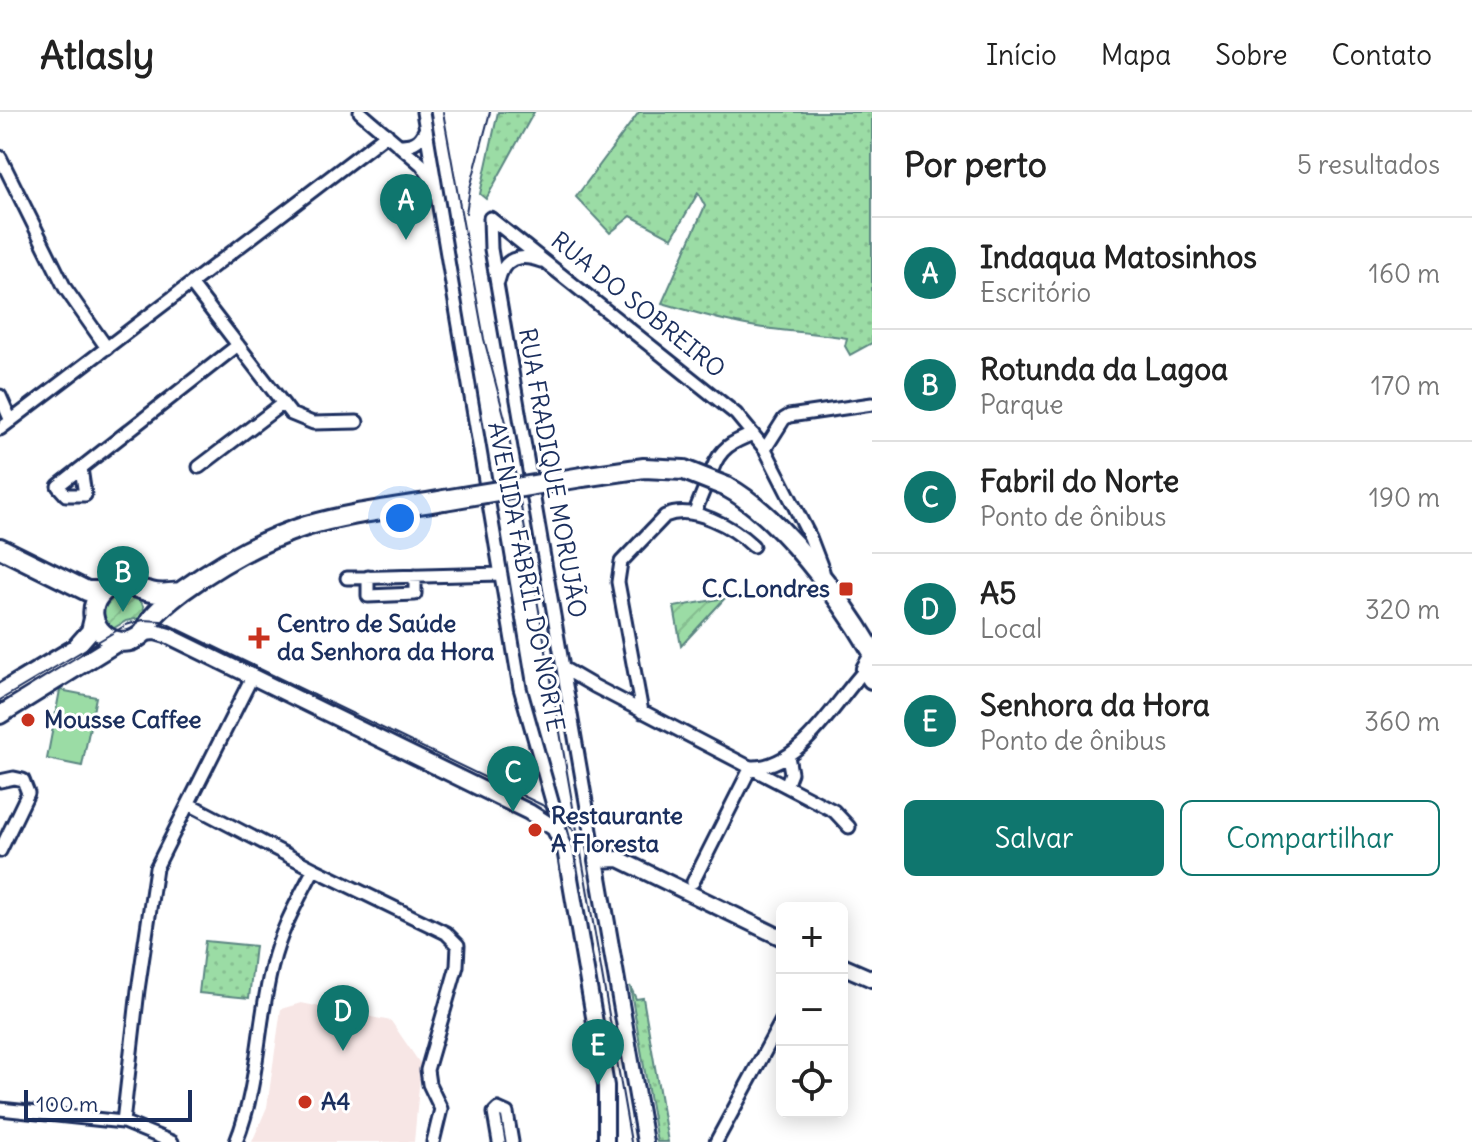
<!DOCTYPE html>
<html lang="pt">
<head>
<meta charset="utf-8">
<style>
	:root { --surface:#fff; --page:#f2f2f2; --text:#222; --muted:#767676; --line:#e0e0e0; --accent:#0f766e }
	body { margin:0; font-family:Delius,sans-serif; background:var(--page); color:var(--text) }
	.controls { position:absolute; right:24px; bottom:24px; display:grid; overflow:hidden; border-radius:12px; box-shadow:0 4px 20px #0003 }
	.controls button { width:72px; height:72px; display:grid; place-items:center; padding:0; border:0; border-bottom:2px solid var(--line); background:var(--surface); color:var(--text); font:40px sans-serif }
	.scale { position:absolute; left:24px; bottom:20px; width:168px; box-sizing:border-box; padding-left:8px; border:4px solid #1b2f5e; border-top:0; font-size:22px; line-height:28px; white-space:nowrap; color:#1b2f5e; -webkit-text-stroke:6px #fff; paint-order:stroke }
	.you { position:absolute; left:400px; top:406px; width:28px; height:28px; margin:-20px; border:6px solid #fff; border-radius:50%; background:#1a73e8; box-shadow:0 0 0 12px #1a73e833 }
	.badge { display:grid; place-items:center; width:52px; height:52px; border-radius:50%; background:var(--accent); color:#fff; font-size:26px; font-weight:700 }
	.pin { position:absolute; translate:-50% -66px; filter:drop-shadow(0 2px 4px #0008) }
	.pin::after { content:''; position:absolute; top:42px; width:28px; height:24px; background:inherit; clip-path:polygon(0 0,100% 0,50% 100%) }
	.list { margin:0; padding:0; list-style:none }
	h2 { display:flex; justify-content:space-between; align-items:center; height:104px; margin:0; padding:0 32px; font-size:34px }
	h2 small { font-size:26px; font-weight:400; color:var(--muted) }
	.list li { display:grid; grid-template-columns:52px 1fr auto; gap:24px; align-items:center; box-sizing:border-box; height:112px; padding:0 32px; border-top:2px solid var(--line) }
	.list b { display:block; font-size:30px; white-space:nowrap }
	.list p { margin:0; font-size:26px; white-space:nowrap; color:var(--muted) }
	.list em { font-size:26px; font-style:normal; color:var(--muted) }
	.actions { display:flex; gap:16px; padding:24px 32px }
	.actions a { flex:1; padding:18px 0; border:2px solid var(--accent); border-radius:12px; text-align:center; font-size:28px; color:var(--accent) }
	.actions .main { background:var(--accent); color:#fff }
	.icon { flex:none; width:44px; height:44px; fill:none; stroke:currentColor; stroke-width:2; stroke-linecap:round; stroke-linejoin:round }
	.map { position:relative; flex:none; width:872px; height:1030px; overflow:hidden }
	header { display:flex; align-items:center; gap:48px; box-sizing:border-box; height:112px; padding:0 40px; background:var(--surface); border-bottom:2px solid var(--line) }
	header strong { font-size:38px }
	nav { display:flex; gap:44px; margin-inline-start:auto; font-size:28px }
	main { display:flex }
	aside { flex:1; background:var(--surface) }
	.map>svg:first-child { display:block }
	.built { fill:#f7e6e5 }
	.grass { fill:url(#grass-dots); stroke:#5b8682; stroke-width:2 }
	.park { fill:#9bdca5; stroke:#5b8682; stroke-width:2 }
	.garden { fill:url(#garden-furrows); stroke:#5b8682; stroke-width:2 }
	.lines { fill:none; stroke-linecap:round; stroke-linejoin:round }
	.minor-casing { stroke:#1b2f5e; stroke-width:17 }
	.tertiary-casing { stroke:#1b2f5e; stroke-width:20 }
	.secondary-casing { stroke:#1b2f5e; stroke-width:22 }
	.primary-casing { stroke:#1b2f5e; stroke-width:24 }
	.minor { stroke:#fff; stroke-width:11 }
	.tertiary { stroke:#fff; stroke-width:14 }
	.secondary { stroke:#fff; stroke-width:16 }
	.primary { stroke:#fff; stroke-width:18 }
	.tram { stroke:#1b2f5e; stroke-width:2 }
	.primary-bridge-casing { stroke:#1b2f5e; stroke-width:24; stroke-linecap:butt }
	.primary-bridge { stroke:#fff; stroke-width:18 }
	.poi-dot { fill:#c8321e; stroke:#fff; stroke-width:3 }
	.labels { text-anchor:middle; stroke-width:6; stroke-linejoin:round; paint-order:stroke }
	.street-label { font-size:24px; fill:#1b2f5e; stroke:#fff }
	.poi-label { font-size:24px; font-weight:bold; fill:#1b2f5e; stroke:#fff; text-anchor:start }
</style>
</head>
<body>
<header>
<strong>Atlasly</strong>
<nav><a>Início</a><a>Mapa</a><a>Sobre</a><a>Contato</a></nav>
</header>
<main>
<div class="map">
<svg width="872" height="1030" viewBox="0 0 872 1030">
	<defs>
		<pattern id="grass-dots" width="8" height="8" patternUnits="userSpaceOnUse" patternTransform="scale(2)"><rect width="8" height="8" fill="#9bdca5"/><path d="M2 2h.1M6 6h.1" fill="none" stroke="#85bd90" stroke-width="1.8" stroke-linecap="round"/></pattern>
		<pattern id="garden-furrows" width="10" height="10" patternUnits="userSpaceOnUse" patternTransform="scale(2)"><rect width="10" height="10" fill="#9bdca5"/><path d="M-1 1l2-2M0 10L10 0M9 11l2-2" fill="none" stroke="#85bd90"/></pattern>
	</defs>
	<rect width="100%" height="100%" fill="#fff"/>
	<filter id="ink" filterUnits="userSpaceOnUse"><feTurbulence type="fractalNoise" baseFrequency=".0125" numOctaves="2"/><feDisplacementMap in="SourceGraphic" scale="16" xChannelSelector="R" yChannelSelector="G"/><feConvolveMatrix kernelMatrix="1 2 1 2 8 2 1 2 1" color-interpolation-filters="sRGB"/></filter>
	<g filter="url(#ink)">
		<path class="built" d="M301 891 391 909 421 953 414 1030H252L267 995 281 897Z"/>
		<path class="grass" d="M498 0H534L486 87 480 82Z
			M639 0H872V231L850 243 845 234 847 226C822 222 797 220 772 217 735 213 698 201 662 191L705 94 698 81 672 126 631 104 610 121 576 85Z
			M205 829 255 834 249 886 199 881Z
			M630 874 636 887 643 886 668 1030H657Z"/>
		<path class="park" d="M60 578 96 585 82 654 47 647Z"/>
		<path class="garden" d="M121 480C136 484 145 488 145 505L126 509 109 519 101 507C103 491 106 487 121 480Z
			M725 486 681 534 674 495Z"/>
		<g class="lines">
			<g class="minor-casing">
				<path id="minor" d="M360 0 421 52 432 68
					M423 0 520 576 562 725
					M398 33C412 33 419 31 425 18
					M0 45 65 176 107 236
					M490 106 491 137 596 748
					M490 106 736 302 765 337 810 425 823 459
					M498 170C503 146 519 141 541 149
					M191 172 291 302 313 311 357 310
					M0 284 11 309
					M0 317 387 22
					M765 337 784 307 789 304 872 292
					M199 355 282 292
					M81 356 85 383H66L58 374 238 233
					M712 358C720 336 732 330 753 322
					M694 402 705 375
					M368 465V484L415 482V464
					M347 466 501 462
					M563 556 594 574 834 699 849 715
					M642 600 618 470 621 450 665 404C693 392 733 415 753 434
					M752 655C801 656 836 588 866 557
					M0 669 14 666 23 668 28 681 0 739
					M786 674 791 661 788 644
					M189 692 314 757 446 821 458 833 457 854 427 958 429 972 441 997 433 1030
					M693 770 751 655
					M0 997 123 1010 172 1030
					M123 1010 138 878 156 756 252 565
					M236 1030C259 973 257 913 272 854 280 819 298 788 314 757
					M499 1030 494 1001 498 997 507 1001 512 1030
					M716 1030 782 908"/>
			</g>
			<g class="tertiary-casing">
				<path id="tertiary" d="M144 521 155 520 169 524 529 700 554 716 565 737 606 974V1030
					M842 854 872 867
					M645 1030 596 748 619 747 782 826"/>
			</g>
			<g class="secondary-casing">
				<path id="secondary" d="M0 581 75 536 90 519 94 502
					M0 603 118 530"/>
			</g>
			<g class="primary-casing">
				<path id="primary" d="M582 365 644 356 684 358
					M727 375C780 404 841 486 872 539
					M0 436 87 479H100L110 475
					M181 480C171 481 161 483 151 480 133 476 115 465 100 483 78 509 115 545 141 523 146 519 147 514 151 508 157 498 172 487 182 479 219 452 262 428 306 414 350 401 398 396 444 388
					M872 547 866 557 872 567"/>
			</g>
			<use href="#minor" class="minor"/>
			<use href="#tertiary" class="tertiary"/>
			<use href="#secondary" class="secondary"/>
			<use href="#primary" class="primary"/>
			<path class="tram" d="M443 0 484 227 507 314 631 1030
				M466 101 470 76 490 0
				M0 588 126 513 143 508 161 509 542 693 567 709 577 724"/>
			<g class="primary-bridge-casing">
				<path id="primary-bridge" d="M684 358 727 375
					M444 388 582 365"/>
			</g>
			<use href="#primary-bridge" class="primary-bridge"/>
		</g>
	</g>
	<g class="poi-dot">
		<rect x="838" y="469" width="16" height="16" rx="4"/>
		<path d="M255 514h8v8h8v8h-8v8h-8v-8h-8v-8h8z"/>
		<circle cx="28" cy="608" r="8"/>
		<circle cx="535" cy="718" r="8"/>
		<circle cx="305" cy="990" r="8"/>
	</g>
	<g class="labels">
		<g class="street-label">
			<text transform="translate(638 193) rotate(39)" y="8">RUA DO SOBREIRO</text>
			<text transform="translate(552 361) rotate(80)" y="8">RUA FRADIQUE MORUJÃO</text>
			<text transform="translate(526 465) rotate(79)" y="8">AVENIDA FABRIL DO NORTE</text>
		</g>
		<g class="poi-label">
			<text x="830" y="485" text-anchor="end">C.C.Londres</text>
			<text x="277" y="520">Centro de Saúde<tspan x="277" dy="28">da Senhora da Hora</tspan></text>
			<text x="44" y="616">Mousse Caffee</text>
			<text x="551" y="712">Restaurante<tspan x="551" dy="28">A Floresta</tspan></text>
			<text x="321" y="998">A4</text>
		</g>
	</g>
</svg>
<div class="controls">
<button>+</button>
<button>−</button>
<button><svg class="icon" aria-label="locate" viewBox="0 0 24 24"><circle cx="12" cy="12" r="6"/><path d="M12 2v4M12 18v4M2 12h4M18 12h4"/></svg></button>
</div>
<div class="scale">100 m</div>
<div class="you"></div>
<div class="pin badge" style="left:406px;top:128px">A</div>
<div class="pin badge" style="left:123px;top:500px">B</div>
<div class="pin badge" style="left:513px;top:700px">C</div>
<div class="pin badge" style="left:343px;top:939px">D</div>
<div class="pin badge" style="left:598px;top:973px">E</div>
</div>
<aside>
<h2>Por perto<small>5 resultados</small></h2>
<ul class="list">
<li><span class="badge">A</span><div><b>Indaqua Matosinhos</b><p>Escritório</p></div><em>160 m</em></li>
<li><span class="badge">B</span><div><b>Rotunda da Lagoa</b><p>Parque</p></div><em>170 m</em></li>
<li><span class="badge">C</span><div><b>Fabril do Norte</b><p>Ponto de ônibus</p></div><em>190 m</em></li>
<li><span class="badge">D</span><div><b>A5</b><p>Local</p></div><em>320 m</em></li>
<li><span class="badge">E</span><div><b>Senhora da Hora</b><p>Ponto de ônibus</p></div><em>360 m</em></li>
</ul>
<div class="actions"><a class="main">Salvar</a><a>Compartilhar</a></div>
</aside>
</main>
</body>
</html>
